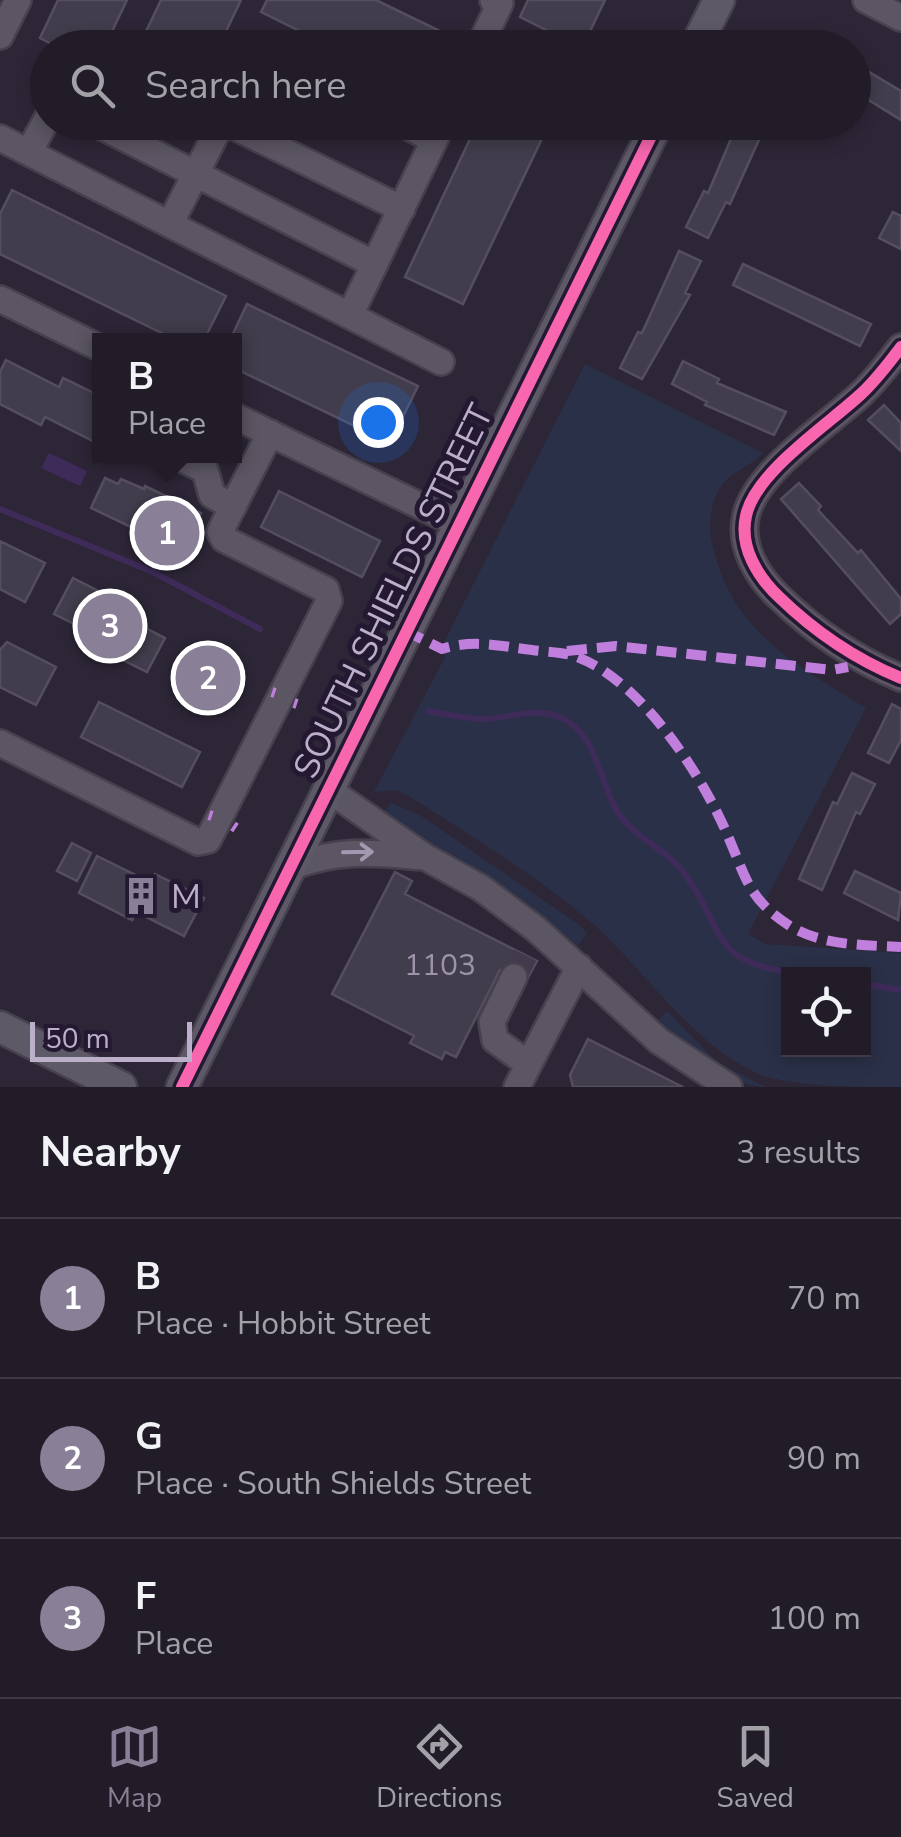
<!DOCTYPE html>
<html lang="en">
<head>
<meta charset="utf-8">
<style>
	:root { --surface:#221c29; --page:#2a2531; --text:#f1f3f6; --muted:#a2a1a8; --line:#3f3a46; --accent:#897f96 }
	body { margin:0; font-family:"Nunito Sans",sans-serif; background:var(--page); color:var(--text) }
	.controls { position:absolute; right:30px; bottom:30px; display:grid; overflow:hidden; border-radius:0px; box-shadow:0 5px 15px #0003 }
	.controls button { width:90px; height:90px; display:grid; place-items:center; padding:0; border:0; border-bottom:2px solid var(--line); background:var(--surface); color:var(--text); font:50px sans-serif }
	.scale { position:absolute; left:30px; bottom:25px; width:162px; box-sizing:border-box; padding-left:10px; border:5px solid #bbafc9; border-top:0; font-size:28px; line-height:35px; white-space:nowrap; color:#bbafc9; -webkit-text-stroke:8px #241932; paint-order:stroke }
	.you { position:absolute; left:378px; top:422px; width:35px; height:35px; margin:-25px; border:8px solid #fff; border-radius:50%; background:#1a73e8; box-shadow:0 0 0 15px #1a73e833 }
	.badge { display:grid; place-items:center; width:65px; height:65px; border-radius:50%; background:var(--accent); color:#fff; font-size:32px; font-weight:700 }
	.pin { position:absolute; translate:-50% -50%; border:5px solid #fff; box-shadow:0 2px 10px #0006 }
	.popup { position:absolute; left:92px; top:333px; width:150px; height:130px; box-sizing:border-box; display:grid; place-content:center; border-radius:0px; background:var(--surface); filter:drop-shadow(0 2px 8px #0005); font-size:32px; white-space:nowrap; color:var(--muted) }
	.popup b { font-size:38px; color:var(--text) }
	.popup::after { content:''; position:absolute; left:50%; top:100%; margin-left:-20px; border:20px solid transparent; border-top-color:var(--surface) }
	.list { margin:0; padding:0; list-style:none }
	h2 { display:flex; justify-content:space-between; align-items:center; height:130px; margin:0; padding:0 40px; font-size:42px }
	h2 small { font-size:32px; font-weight:400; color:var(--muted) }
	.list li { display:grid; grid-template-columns:65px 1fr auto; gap:30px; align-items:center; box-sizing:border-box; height:160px; padding:0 40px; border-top:2px solid var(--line) }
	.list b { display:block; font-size:38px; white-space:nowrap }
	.list p { margin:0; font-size:32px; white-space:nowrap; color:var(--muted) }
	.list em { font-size:32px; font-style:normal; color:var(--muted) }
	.icon { flex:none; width:55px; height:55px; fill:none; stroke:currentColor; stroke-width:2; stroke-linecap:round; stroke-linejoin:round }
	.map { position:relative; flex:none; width:901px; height:1087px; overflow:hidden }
	.search { position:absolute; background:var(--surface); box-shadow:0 5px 15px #0003; left:30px; right:30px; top:30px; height:110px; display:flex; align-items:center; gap:25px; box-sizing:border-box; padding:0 35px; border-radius:55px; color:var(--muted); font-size:38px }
	.sheet { height:610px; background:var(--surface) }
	nav { display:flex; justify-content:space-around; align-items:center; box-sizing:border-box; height:140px; border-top:2px solid var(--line); background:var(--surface); font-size:28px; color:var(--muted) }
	nav a { display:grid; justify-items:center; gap:5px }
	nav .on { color:var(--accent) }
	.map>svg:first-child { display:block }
	.green { fill:#2a3047; fill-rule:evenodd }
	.water { fill:#3f2b5a }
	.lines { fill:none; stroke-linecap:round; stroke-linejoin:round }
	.stream { stroke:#3f2b5a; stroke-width:6 }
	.building { fill:#423d4c; stroke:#564e5f; stroke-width:2.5 }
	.minor-tunnel { stroke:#423b4d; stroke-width:25; stroke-dasharray:25 12; stroke-linecap:butt }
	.minor-casing { stroke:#47414e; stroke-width:30 }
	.major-casing { stroke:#484150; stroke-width:35 }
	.minor { stroke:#5c5664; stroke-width:25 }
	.major { stroke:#5e5967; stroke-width:30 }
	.quiet { stroke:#c07fdc; stroke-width:10; stroke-dasharray:20 10; stroke-linecap:butt }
	.cycleway-casing { stroke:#241932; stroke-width:19 }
	.cycleway { stroke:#f766af; stroke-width:12 }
	.oneway { stroke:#a399b0 }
	.labels { text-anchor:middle; stroke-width:10; stroke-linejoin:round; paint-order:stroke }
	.number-label { font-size:30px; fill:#9d92aa }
	.street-label { font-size:35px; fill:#bbafc9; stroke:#241932 }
	.poi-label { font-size:35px; fill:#bbafc9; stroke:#241932; text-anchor:start }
</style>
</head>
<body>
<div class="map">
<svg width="901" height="1087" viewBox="0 0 901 1087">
	<rect width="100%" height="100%" fill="#2d2637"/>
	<path class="green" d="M585 364 763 453C751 466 734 471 726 480 712 495 708 520 711 538 728 629 793 663 866 708L748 934 766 944 901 953V1087C856 1087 808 1087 766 1077 693 1049 644 966 585 917 531 872 468 834 409 796L396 790 374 792 445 657 442 646ZM864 974V1050H788V974Z
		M392 803 423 817 579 925 587 933 578 946 488 876 379 815Z
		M667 1011 717 1062 766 1087C724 1087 685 1050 657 1021Z"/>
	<path class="water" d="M49 453 87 471 80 486 41 468Z"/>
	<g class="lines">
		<path class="stream" d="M0 509 153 572 260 629
			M428 711C445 714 464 718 481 719 506 719 533 707 557 716 597 731 598 779 617 811 633 838 667 849 684 873 730 936 707 963 802 974
			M864 984 901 990"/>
	</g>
	<path class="building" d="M58 0H127L104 48H59L40 38Z
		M161 0H241L218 48H138Z
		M267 0H376L438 30 430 48H334L261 12Z
		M528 0H605L582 48 520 17Z
		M854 63 901 91V120L854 91Z
		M478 122H550L463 304 405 277Z
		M738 122H767L730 204 726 202 708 238 686 227 704 191 708 193Z
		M12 190 226 296 204 340H176L0 254V214Z
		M893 212 901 216V249L879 238Z
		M679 251 701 261 685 293 690 295 642 379 620 368 638 332 642 333Z
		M743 264 871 324 860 346 733 285Z
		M247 304 418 386 390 443 234 368V340H230Z
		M6 360 59 387 63 378 100 396V427L93 441 45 417 41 425 0 404V372Z
		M683 361 719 379 717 383 786 412 774 435 705 405 707 402 672 384Z
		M884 405 901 423V451L868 420Z
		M105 478 118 484 121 479 144 489 145 486 201 513 183 552 91 508Z
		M799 483 821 506 818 510 858 553 861 550 901 599V614L890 624 781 499Z
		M279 491 380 541 362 577 261 527Z
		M0 541 45 563 25 602 0 589Z
		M73 578 124 604 118 614 165 638 147 672 99 648 104 639 54 614Z
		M7 642 56 667 36 705 0 687V650Z
		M192 646 244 671 224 710 173 684Z
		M99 702 200 752 182 787 81 737Z
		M892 704 901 709V740L889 763 868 753Z
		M852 773 875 784 860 814 856 812 822 890 799 879 833 802 837 804Z
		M72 843 91 853 77 881 57 871Z
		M97 856 150 882 155 874 204 898 184 936 136 912 132 920 79 893Z
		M855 871 901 893 898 920 844 893Z
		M395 872 412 881 405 894 537 961 525 983 500 970 456 1057 445 1052 442 1059 410 1043 414 1036 332 994Z
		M588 1039 683 1087H573L570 1075Z"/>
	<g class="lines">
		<path class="minor-tunnel" d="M514 977 525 955"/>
		<g class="minor-casing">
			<path id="minor" d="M866 0 901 18
				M0 36 18 0
				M479 48 500 3 493 0
				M93 122 374 264
				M225 122 402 209
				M399 122 434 140
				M0 138 441 362
				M29 152 48 117
				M170 224 222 122
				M0 299 100 348
				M350 315 443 122
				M901 347C889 363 876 380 861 394 829 424 755 472 746 516 739 547 758 577 779 597 814 631 857 660 901 678
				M234 416 458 524
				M176 456 205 470 212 495 233 507
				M0 743 198 842 208 840 329 601 326 590 224 539 220 532 270 433
				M329 790 425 857 481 888 536 929 659 1041 729 1087
				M293 866C344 848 373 853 425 857
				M514 977 492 1022 495 1040 528 1064
				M517 1087 579 967"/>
		</g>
		<g class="major-casing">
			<path id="major" d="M695 48 719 0
				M0 1027 121 1087
				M182 1087 658 122"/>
		</g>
		<use href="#minor" class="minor"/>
		<use href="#major" class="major"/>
		<path class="quiet" d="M404 630 442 649C474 639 499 646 532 650 546 652 564 652 577 657 642 681 705 779 730 841 747 881 750 900 790 926 822 946 865 945 901 947
			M567 651 616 646 832 670 848 667
			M272 692 275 693
			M294 703 297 704
			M209 815 212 816
			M233 826 236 828"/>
		<g class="cycleway-casing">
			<path id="cycleway" d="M901 347C889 363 876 380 861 394 829 424 755 472 746 516 739 547 758 577 779 597 814 631 857 660 901 678
				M182 1087 658 122"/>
		</g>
		<use href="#cycleway" class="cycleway"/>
	</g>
	<defs><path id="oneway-shaft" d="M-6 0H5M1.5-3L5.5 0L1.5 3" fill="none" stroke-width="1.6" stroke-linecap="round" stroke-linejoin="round" transform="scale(2.5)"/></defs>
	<use class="oneway" href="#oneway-shaft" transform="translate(358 852) rotate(-1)"/>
	<defs>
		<g id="building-bare" transform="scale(3)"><path d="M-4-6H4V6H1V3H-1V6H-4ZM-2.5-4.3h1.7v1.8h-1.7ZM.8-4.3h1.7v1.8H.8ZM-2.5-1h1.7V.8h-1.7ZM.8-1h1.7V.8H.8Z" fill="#897f96" stroke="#241932" stroke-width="2.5" paint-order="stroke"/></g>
	</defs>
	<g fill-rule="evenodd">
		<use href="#building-bare" x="141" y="896"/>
	</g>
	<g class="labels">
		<g class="number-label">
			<text x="440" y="975">1103</text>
		</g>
		<g class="street-label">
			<text transform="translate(393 591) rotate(-64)" y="12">SOUTH SHIELDS STREET</text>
		</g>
		<g class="poi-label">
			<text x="171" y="908">M</text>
		</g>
	</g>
</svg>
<div class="controls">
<button><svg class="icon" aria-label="locate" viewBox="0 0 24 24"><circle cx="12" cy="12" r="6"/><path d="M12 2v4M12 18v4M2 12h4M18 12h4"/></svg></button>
</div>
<div class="scale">50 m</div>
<div class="you"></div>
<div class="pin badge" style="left:167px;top:533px">1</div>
<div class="popup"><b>B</b>Place</div>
<div class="pin badge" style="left:208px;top:678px">2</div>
<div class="pin badge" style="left:110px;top:626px">3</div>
<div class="search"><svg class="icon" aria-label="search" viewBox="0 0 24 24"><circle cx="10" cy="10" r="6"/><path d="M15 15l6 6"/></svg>Search here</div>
</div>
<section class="sheet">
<h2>Nearby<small>3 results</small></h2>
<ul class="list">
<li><span class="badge">1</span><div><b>B</b><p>Place · Hobbit Street</p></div><em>70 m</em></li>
<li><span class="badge">2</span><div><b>G</b><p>Place · South Shields Street</p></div><em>90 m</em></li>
<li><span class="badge">3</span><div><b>F</b><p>Place</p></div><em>100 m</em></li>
</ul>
</section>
<nav>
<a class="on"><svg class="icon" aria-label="map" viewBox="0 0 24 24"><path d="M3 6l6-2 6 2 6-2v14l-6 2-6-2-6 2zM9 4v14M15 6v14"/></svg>Map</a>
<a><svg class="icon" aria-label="directions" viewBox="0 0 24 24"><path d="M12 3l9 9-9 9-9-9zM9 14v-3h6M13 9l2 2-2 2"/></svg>Directions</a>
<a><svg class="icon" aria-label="saved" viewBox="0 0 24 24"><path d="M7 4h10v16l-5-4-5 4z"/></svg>Saved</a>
</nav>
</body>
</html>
